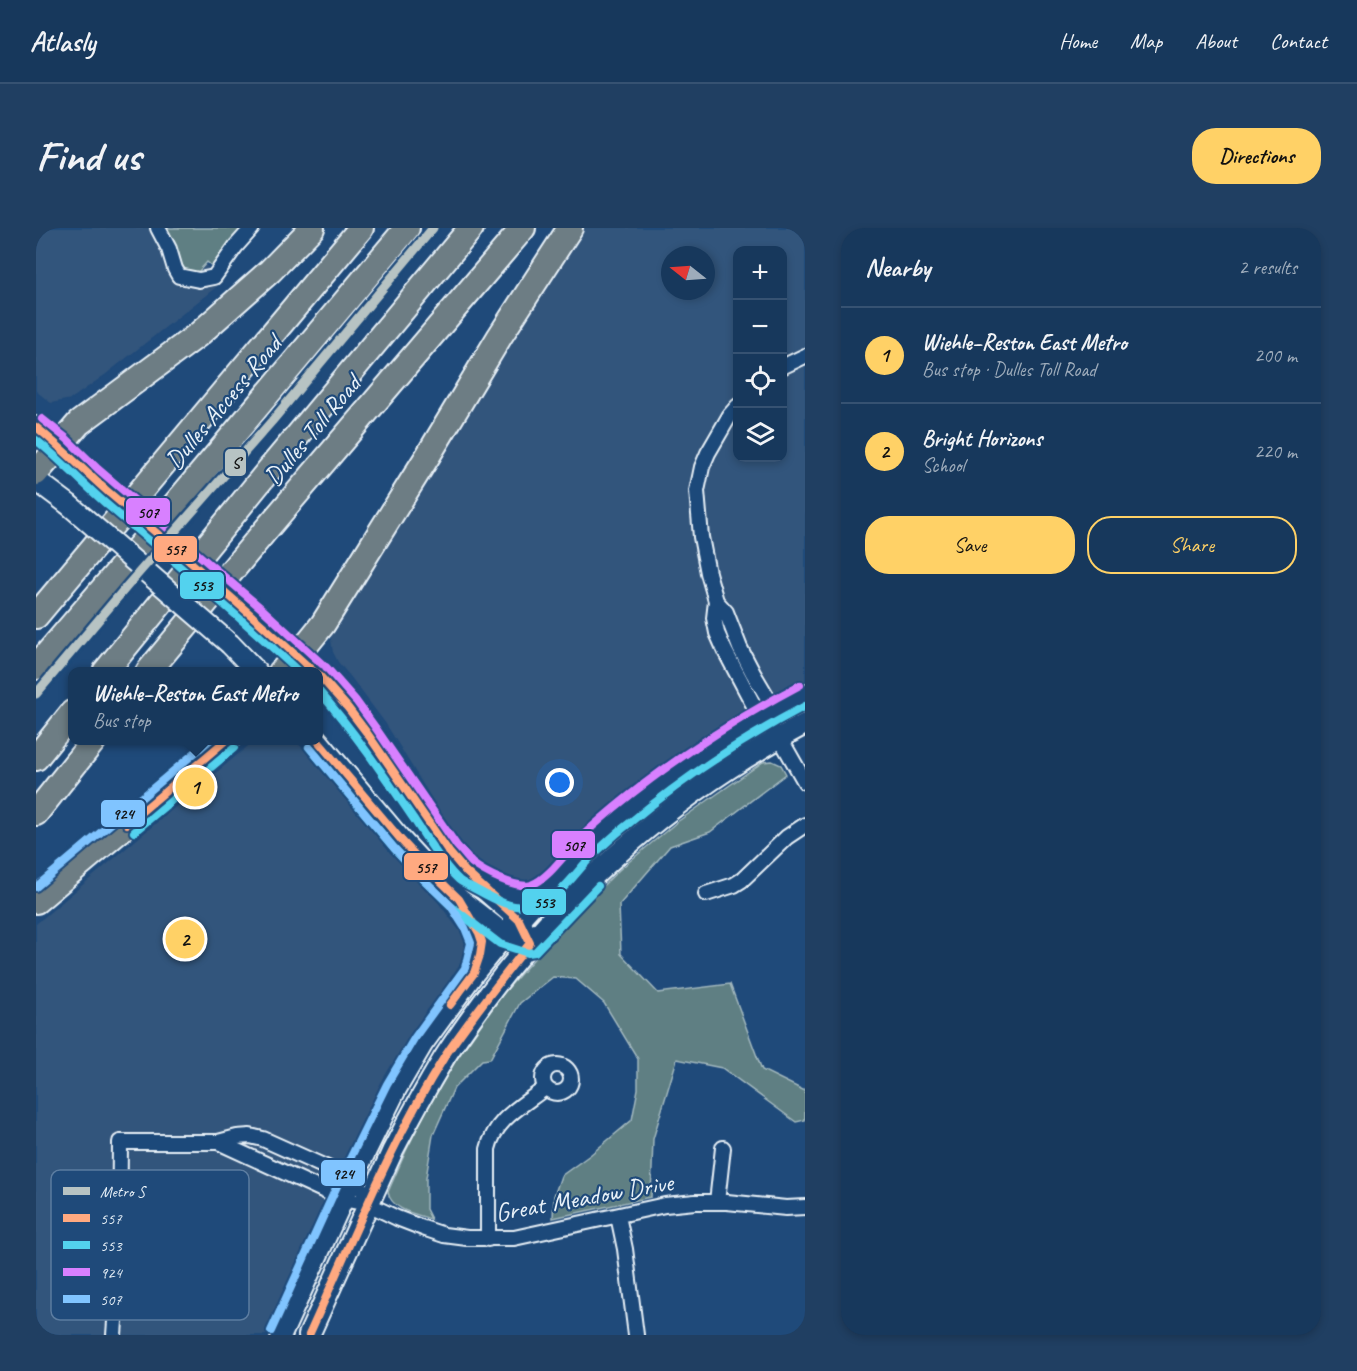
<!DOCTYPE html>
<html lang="en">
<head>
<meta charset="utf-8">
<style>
	:root { --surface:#17385c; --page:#203f62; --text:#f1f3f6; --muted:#9eacbb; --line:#365272; --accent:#ffd166 }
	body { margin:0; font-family:Caveat,sans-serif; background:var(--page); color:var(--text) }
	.controls { position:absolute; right:18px; top:18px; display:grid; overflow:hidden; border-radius:12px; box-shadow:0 3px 9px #0003 }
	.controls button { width:54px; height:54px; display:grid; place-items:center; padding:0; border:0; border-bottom:2px solid var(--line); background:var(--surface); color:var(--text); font:30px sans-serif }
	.compass { position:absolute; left:625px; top:18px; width:54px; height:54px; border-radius:50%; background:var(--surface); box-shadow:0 3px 9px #0003; rotate:287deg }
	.you { position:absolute; left:524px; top:555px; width:21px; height:21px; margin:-15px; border:4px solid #fff; border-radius:50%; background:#1a73e8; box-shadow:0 0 0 9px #1a73e833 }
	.badge { display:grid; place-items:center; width:39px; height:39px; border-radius:50%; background:var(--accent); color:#111; font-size:20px; font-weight:700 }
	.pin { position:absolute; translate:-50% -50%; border:3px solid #fff; box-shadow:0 2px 6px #0006 }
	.popup { position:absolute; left:32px; top:439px; width:255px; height:78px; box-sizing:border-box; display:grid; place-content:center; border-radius:12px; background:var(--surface); filter:drop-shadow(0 2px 4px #0005); font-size:20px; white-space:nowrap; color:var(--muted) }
	.popup b { font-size:22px; color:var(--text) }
	.popup::after { content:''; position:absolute; left:50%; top:100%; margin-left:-12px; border:12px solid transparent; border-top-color:var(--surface) }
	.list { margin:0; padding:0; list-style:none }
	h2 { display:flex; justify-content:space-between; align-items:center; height:78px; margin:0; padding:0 24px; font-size:26px }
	h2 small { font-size:20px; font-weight:400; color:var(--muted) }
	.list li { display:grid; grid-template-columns:39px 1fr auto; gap:18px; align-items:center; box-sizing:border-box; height:96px; padding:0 24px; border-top:2px solid var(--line) }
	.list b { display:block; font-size:22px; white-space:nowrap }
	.list p { margin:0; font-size:20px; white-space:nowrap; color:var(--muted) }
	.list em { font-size:20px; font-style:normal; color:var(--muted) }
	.actions { display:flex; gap:12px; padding:18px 24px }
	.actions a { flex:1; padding:14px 0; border:2px solid var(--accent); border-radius:24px; text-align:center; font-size:21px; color:var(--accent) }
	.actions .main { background:var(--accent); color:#111 }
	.icon { flex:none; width:33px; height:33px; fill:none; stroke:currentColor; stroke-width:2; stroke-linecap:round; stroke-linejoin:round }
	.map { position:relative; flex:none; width:769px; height:1107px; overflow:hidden; border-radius:24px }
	header { display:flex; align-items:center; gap:36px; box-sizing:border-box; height:84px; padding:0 30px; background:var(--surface); border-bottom:2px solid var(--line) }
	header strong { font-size:28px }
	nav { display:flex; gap:33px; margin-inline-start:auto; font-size:21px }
	.intro { display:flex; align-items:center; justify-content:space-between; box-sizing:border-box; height:144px; padding:0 36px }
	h1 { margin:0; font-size:42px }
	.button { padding:15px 27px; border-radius:24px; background:var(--accent); color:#111; font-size:21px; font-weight:700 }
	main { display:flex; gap:36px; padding:0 36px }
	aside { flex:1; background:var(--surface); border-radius:24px; box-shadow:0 3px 9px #0003 }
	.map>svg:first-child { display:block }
	.built { fill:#32547b; fill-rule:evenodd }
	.green { fill:#5e7f83; stroke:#a3b8be; stroke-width:1.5 }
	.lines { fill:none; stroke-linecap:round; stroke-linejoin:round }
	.minor-casing { stroke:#e8f1f8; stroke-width:18 }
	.secondary-casing { stroke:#e8f1f8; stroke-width:24 }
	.motorway-casing { stroke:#e8f1f8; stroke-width:28 }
	.minor { stroke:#1f4a7a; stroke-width:14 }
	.secondary { stroke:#1f4a7a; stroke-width:20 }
	.motorway { stroke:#6d7d84; stroke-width:24 }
	.secondary-bridge-casing { stroke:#e8f1f8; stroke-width:24; stroke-linecap:butt }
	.secondary-bridge { stroke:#1f4a7a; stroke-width:20 }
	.bus-1-casing { stroke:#1f4a7a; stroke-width:12 }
	.bus-2-casing { stroke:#1f4a7a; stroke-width:12 }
	.bus-3-casing { stroke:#1f4a7a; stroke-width:12 }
	.bus-4-casing { stroke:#1f4a7a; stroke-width:12 }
	.bus-1 { stroke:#ffa980; stroke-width:8 }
	.bus-2 { stroke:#53d2ee; stroke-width:8 }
	.bus-3 { stroke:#d880ff; stroke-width:8 }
	.bus-4 { stroke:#80c4ff; stroke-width:8 }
	.metro-1-casing { stroke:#1f4a7a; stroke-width:14 }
	.metro-1 { stroke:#b7c3c3; stroke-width:9 }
	.labels { text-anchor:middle; stroke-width:4.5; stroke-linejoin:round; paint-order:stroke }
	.street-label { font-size:26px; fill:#e8f1f8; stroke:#1f4a7a }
	.key { fill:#1f4a7a; stroke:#5b7ca0; stroke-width:1.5 }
	.key-label { font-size:16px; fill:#e8f1f8 }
	.line-badge { stroke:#1f4a7a; stroke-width:2 }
	.pale-badge-label { font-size:16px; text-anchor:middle; font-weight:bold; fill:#111 }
</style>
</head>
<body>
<header>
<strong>Atlasly</strong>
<nav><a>Home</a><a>Map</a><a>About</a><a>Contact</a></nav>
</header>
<div class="intro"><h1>Find us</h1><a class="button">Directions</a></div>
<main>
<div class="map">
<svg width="769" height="1107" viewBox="0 0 769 1107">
	<rect width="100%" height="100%" fill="#1f4a7a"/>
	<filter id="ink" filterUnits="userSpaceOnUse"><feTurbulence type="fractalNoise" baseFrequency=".0167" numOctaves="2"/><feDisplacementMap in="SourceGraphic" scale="12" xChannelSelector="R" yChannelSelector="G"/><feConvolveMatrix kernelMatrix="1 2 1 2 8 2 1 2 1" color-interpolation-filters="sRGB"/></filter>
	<g filter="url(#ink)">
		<path class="built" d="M0 0H127L188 53 70 146 35 171 15 175 0 163Z
			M548 0H769V459L498 657 481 662 463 656 444 642 428 623 350 496 314 448 302 434 297 424 295 412V400L351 304ZM702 22H746V230H702ZM634 27H670V63H634Z
			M218 513H260L392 661 435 718 359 840 234 1107H0V696Z"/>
		<path class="green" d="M130 0H206L187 23 177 39 171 34 163 43 166 46 154 44 149 41 144 34 139 18Z
			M736 533 745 537 750 546 674 604 634 618 583 677 585 726 622 765 694 756 726 842 769 863V892L760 894 686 840 641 831 617 911 615 969 517 990 518 968 525 948 554 927 596 892 602 861V831L568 775 540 751 517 749 484 775 454 831 446 832 418 860 397 907 390 950V981L395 991C380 986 355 982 352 964L370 923 389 885 420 832 466 767 533 691 583 642 641 594 727 534Z"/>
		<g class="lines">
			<g class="minor-casing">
				<path id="minor" d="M122 0 133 21 139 41 143 48 163 52 178 49 200 18 216 0
					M746 139 769 128
					M702 178 694 187 672 225 666 239 661 263 665 309 672 345 680 373 678 390 681 405 689 423 725 491 744 510 769 554
					M680 373 690 384 704 420 717 445 739 482 741 490
					M670 666 698 657 706 652 751 609 769 597
					M507 851a14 14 0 1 1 28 0a14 14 0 1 1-28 0Z
					M182 914 306 971 332 976 361 990 387 1000 408 1007 431 1010H478L629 977 659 974H691L750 980 769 979
					M681 974 687 920
					M582 988 589 1021 600 1107
					M452 1011V921C459 891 486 878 509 860
					M78 1107 83 1038 84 914H182L201 909 214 908 227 911 316 951 328 964 332 976"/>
			</g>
			<g class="secondary-casing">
				<path id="secondary" d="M0 199 23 217 55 249
					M0 252 32 276
					M218 388 279 444
					M194 416 221 444
					M282 446 312 480 331 505 413 624 430 644 450 663 483 692 489 704
					M281 512 366 613 390 639 423 671 469 707 480 710
					M451 656C474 669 485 672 510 660
					M429 681C444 704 449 713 440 740
					M245 1107 316 951 360 861 387 815 438 745 469 707 525 645 549 620 585 588 658 532 739 482 769 466
					M273 1107 357 922C373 891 390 860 408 830 420 811 434 792 447 774 532 659 642 562 769 496"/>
			</g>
			<g class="motorway-casing">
				<path id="motorway" d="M0 245 43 195 163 106 234 43 276 0
					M0 388 325 0
					M0 439 131 286 371 0
					M69 444 233 242 435 0
					M112 444 228 304 487 0
					M245 444 262 427 287 396 393 226 464 108 534 0
					M0 530 36 485
					M0 585 58 512
					M0 673 191 512"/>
			</g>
			<use href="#minor" class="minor"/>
			<use href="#secondary" class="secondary"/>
			<use href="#motorway" class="motorway"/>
			<g class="secondary-bridge-casing">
				<path id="secondary-bridge" d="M55 249 218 388
					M32 276 194 416"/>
			</g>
			<use href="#secondary-bridge" class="secondary-bridge"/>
			<g class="bus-1-casing">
				<path id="bus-1" d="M0 199C25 219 47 242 71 263 141 322 211 382 278 444
					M281 512 366 613 390 639 423 671 443 705 446 714 444 727 438 745 414 777
					M91 596 190 512
					M273 1107C316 1013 354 915 409 828 435 789 465 752 494 715L483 692 430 644 413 624 331 505 312 480 282 446"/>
			</g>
			<g class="bus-2-casing">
				<path id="bus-2" d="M0 212C24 231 45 254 68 274 134 330 200 385 263 444
					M282 462C317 502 347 546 377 590 389 608 407 638 423 652 428 656 434 658 439 661 457 671 478 683 499 677 525 671 539 644 557 627 568 617 579 606 591 597 646 551 706 511 769 478
					M273 519 358 620 383 647 416 679 464 716 492 725 499 724 562 658
					M98 604 198 520"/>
			</g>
			<g class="bus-3-casing">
				<path id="bus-3" d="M6 191 30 210 62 241 225 380 286 436
					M290 439 320 473 339 499 421 618C426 623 431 630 436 635 447 644 480 661 495 657 512 651 528 627 541 613 552 602 565 591 578 580 636 532 698 492 764 457"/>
			</g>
			<g class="bus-4-casing">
				<path id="bus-4" d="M0 659 174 512
					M235 1103 306 947 351 856 379 809 429 740 435 715 429 700 415 678 383 647 358 620 273 519"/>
			</g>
			<use href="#bus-1" class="bus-1"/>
			<use href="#bus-2" class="bus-2"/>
			<use href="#bus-3" class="bus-3"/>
			<use href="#bus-4" class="bus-4"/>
			<g class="metro-1-casing">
				<path id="metro-1" d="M0 466 92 357 236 193 397 0"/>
			</g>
			<use href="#metro-1" class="metro-1"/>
		</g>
	</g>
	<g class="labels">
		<g class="street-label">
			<text transform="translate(187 174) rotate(-50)" y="9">Dulles Access Road</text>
			<text transform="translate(276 202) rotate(-50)" y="9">Dulles Toll Road</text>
			<text transform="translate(548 969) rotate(-10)" y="9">Great Meadow Drive</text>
		</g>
	</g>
	<rect x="15" y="942" width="198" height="150" rx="9" class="key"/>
	<rect x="27" y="959" width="27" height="8" fill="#b7c3c3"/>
	<rect x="27" y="986" width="27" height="8" fill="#ffa980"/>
	<rect x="27" y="1013" width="27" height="8" fill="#53d2ee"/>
	<rect x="27" y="1040" width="27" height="8" fill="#d880ff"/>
	<rect x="27" y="1067" width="27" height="8" fill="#80c4ff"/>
	<g class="key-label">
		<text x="64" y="969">Metro S</text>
		<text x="64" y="996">557</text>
		<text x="64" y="1023">553</text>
		<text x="64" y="1050">924</text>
		<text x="64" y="1077">507</text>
	</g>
	<g class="line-badge">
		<rect x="188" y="220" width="23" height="29" rx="6" fill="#b7c3c3"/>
		<rect x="89" y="269" width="46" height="29" rx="6" fill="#d880ff"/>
		<rect x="117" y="307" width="45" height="28" rx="6" fill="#ffa980"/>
		<rect x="143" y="343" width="46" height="29" rx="6" fill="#53d2ee"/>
		<rect x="64" y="571" width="46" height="29" rx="6" fill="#80c4ff"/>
		<rect x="515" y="602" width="45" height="29" rx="6" fill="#d880ff"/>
		<rect x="367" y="624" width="46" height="29" rx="6" fill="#ffa980"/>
		<rect x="485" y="660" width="46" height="28" rx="6" fill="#53d2ee"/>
		<rect x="284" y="931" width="46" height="28" rx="6" fill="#80c4ff"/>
	</g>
	<g class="pale-badge-label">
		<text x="200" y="240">S</text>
		<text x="112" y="290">507</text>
		<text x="139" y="327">557</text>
		<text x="166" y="363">553</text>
		<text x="87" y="591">924</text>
		<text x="538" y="623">507</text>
		<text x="390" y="645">557</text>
		<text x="508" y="680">553</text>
		<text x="307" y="951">924</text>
	</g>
</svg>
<div class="controls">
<button>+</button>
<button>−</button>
<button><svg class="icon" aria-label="locate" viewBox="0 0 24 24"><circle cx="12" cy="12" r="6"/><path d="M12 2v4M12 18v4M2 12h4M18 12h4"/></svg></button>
<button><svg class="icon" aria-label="layers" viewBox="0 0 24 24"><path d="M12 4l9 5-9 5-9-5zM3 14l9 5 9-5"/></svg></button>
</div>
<svg class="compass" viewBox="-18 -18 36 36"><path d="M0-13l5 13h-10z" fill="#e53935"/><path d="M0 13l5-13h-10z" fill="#9eacbb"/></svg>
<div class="you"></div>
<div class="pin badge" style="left:159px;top:559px">1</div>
<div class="popup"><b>Wiehle–Reston East Metro</b>Bus stop</div>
<div class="pin badge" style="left:149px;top:711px">2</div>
</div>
<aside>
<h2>Nearby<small>2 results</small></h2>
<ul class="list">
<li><span class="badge">1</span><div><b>Wiehle–Reston East Metro</b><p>Bus stop · Dulles Toll Road</p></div><em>200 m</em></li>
<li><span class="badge">2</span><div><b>Bright Horizons</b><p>School</p></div><em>220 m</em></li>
</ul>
<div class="actions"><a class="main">Save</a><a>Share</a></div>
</aside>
</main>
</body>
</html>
